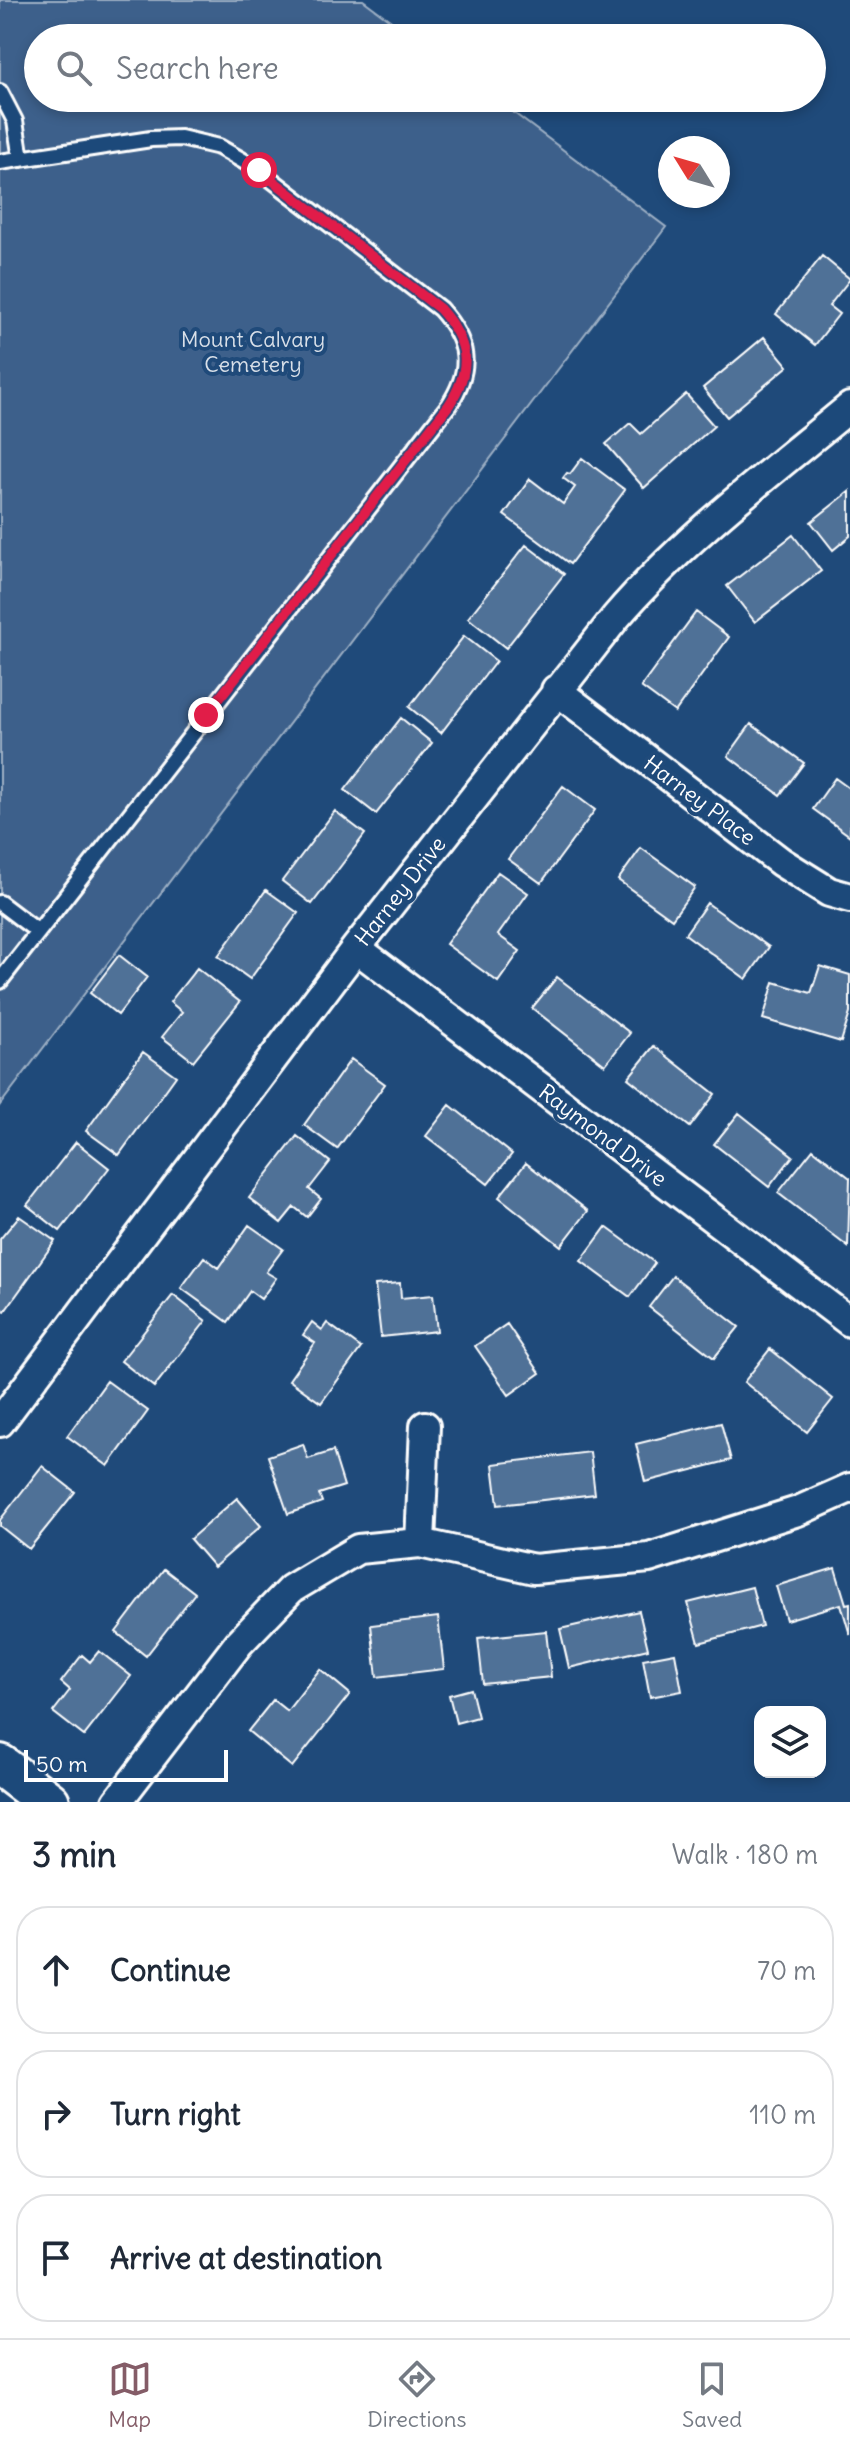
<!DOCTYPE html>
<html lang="en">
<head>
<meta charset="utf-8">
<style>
	:root { --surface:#fff; --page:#f2f2f3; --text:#1f2937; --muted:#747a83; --line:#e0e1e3; --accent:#845c67 }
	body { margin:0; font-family:Delius,sans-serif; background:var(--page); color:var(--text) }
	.controls { position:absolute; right:24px; bottom:24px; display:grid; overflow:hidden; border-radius:16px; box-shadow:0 4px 12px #0003 }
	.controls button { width:72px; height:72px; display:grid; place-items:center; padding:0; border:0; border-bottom:2px solid var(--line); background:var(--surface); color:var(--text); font:40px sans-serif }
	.compass { position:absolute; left:658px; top:136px; width:72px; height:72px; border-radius:50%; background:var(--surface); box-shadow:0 4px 12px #0003; rotate:307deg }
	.scale { position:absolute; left:24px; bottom:20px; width:204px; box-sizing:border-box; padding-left:8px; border:4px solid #fff; border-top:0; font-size:22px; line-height:28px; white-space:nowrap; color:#fff; -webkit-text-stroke:6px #1f4a7a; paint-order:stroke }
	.stop { position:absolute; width:24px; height:24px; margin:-18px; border:6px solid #e11d48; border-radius:50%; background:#fff }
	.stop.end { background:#e11d48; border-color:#fff; box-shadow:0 2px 8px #0008 }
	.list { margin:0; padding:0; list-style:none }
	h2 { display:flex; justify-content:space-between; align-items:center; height:104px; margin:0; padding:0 32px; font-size:34px }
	h2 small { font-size:26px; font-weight:400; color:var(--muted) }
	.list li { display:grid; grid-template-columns:52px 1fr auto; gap:24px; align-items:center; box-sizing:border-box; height:128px; margin:0 16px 16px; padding:0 16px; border:2px solid var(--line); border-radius:32px }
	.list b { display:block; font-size:30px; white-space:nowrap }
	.list em { font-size:26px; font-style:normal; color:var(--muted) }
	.icon { flex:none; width:44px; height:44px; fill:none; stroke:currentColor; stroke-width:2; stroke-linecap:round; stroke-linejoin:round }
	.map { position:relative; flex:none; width:850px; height:1802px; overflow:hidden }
	.search { position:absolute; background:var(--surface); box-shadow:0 4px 12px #0003; left:24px; right:24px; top:24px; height:88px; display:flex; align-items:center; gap:20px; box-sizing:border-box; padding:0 28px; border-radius:44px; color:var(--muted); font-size:30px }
	.sheet { height:536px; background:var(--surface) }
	nav { display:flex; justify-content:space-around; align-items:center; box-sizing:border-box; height:112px; border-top:2px solid var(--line); background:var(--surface); font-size:22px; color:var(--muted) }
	nav a { display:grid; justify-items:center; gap:4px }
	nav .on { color:var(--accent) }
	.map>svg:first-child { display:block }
	.green { fill:#3c618b; stroke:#9eb0c5; stroke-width:2 }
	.building { fill:#507197; stroke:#fff; stroke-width:2 }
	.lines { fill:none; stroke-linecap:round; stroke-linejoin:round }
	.lane-casing { stroke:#fff; stroke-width:20 }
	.street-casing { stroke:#fff; stroke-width:34 }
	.secondary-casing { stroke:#fff; stroke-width:46 }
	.lane { stroke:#1f4a7a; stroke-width:14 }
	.street { stroke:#1f4a7a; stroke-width:28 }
	.secondary { stroke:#1f4a7a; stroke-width:40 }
	.route { stroke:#e11d48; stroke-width:10 }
	.labels { text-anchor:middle; stroke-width:8; stroke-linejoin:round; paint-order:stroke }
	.park-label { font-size:22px; fill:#d8dfe8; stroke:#1f4a7a }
	.street-label { font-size:22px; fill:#fff; stroke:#1f4a7a }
</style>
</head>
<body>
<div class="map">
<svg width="850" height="1802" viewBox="0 0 850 1802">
	<rect width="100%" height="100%" fill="#1f4a7a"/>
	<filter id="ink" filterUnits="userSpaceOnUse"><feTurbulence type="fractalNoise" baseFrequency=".0125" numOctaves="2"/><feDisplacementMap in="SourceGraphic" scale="16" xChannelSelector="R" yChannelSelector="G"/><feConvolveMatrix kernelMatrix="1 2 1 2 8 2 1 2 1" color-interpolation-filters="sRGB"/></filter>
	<g filter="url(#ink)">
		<path class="green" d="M0 0H363L414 38H38V98H494L666 227 0 1105Z"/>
		<path class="building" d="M822 256 850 279 829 306 839 314 815 345 776 314Z
			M764 337 788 366 727 417 703 388Z
			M686 394 714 426 644 488 606 444 630 423 641 434Z
			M582 458 625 490 570 564 504 515 530 479 563 504 575 487 563 478 567 473 570 474Z
			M850 491V536L833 550 811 522Z
			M793 535 821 571 755 622 727 586Z
			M526 545 564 574 506 648 468 618Z
			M696 612 729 637 675 712 641 687Z
			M464 636 496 661 441 733 409 707Z
			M401 718 432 743 376 814 345 790Z
			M751 724 804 763 780 795 728 756Z
			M835 778 850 789V836L813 809Z
			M563 786 595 810 541 883 508 859Z
			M335 811 365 834 312 904 282 881Z
			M641 848 695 887 672 919 618 880Z
			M498 872 528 893 498 935 520 951 498 982 446 944Z
			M266 890 298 913 250 979 218 956Z
			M707 903 769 947 746 979 685 934Z
			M119 955 147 977 118 1015 90 993Z
			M820 966 850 975V1013L841 1042 763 1019 774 982 811 993Z
			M197 968 240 1002 193 1061 162 1037 182 1012 170 1002Z
			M557 977 630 1033 605 1065 532 1008Z
			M654 1046 715 1094 690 1127 628 1078Z
			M143 1052 176 1076 119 1155 86 1131Z
			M351 1059 385 1084 337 1149 304 1125Z
			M450 1105 512 1154 488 1184 426 1136Z
			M739 1113 793 1156 769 1187 714 1144Z
			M297 1136 330 1162 309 1189 321 1199 307 1217 294 1207 281 1223 249 1198Z
			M76 1142 109 1168 60 1231 27 1205Z
			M813 1149 850 1178 848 1247 778 1193Z
			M526 1163 588 1211 561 1246 499 1197Z
			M19 1216 55 1241 5 1311 0 1308V1239Z
			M249 1225 283 1249 266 1272 276 1278 261 1299 250 1291 228 1322 181 1288 204 1257 219 1268Z
			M606 1227 655 1263 630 1297 581 1261Z
			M673 1276 739 1327 714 1358 649 1307Z
			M400 1283 401 1298 433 1295 437 1331 381 1337 375 1285Z
			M173 1295 206 1321 154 1387 121 1361Z
			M312 1322 322 1330 327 1323 361 1348 321 1403 289 1380 315 1343 303 1335Z
			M507 1324 540 1373 509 1395 475 1346Z
			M770 1349 833 1399 807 1432 744 1382Z
			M107 1381 148 1411 108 1466 67 1436Z
			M721 1423 731 1460 645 1482 636 1444Z
			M303 1444 308 1459 333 1451 344 1486 319 1494 322 1502 288 1514 268 1456Z
			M590 1452 595 1494 498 1505 493 1464Z
			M42 1466 75 1492 29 1549 0 1526V1520Z
			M237 1498 261 1526 214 1567 190 1539Z
			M835 1568 846 1604 850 1603V1635L841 1604 786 1620 776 1586Z
			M164 1569 195 1593 146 1656 116 1632Z
			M752 1587 762 1626 699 1643 688 1603Z
			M639 1611 648 1649 569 1668 560 1629Z
			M438 1617 444 1669 377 1677 371 1625Z
			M546 1631 551 1677 483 1684 478 1638Z
			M99 1651 131 1676 84 1736 53 1712 70 1690 61 1682 82 1655 90 1662Z
			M675 1653 682 1691 650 1697 643 1659Z
			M320 1669 350 1694 292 1767 248 1731 273 1700 287 1711Z
			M471 1689 478 1717 456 1723 449 1695Z"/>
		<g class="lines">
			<g class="lane-casing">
				<path id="lane" d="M0 92 15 121 21 159
					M0 162 151 139 181 138 219 147 259 170 440 309C469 341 473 368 449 405L0 981
					M0 903 37 931"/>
			</g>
			<g class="street-casing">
				<path id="street" d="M556 690 781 862 829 892 850 898
					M356 948 850 1322
					M0 1422 356 948 616 617C685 537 769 474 850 407
					M420 1543 425 1426
					M117 1802 239 1643 291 1589 358 1549 420 1543 534 1569 649 1558 798 1511 850 1488"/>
			</g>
			<g class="secondary-casing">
				<path id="secondary" d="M0 1765 49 1802"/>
			</g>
			<use href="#lane" class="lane"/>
			<use href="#street" class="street"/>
			<use href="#secondary" class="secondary"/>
		</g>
	</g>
	<g class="lines" filter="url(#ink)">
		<path class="route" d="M206 715 449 405C473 368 469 342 440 309L259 170"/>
	</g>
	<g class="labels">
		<g class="park-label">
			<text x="253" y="347">Mount Calvary<tspan x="253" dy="25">Cemetery</tspan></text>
		</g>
		<g class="street-label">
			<text transform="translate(700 800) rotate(37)" y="8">Harney Place</text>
			<text transform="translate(400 891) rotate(-52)" y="8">Harney Drive</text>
			<text transform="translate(603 1135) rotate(37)" y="8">Raymond Drive</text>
		</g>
	</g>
</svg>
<div class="controls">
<button><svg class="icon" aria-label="layers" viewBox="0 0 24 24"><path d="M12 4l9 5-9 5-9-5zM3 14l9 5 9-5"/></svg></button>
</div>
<svg class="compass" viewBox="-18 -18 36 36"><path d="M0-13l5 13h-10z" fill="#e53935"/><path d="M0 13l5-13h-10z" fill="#747a83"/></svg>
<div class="scale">50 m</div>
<div class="stop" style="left:259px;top:170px"></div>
<div class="stop end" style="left:206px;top:715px"></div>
<div class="search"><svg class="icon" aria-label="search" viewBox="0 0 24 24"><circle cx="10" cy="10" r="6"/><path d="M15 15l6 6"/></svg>Search here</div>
</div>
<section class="sheet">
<h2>3 min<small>Walk · 180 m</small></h2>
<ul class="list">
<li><svg class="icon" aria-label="ahead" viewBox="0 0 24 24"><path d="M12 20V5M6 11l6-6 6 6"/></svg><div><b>Continue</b></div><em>70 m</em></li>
<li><svg class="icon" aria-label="right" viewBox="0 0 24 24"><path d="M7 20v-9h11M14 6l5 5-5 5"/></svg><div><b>Turn right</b></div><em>110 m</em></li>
<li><svg class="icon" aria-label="arrive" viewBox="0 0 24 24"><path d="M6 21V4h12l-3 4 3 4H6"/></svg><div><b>Arrive at destination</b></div></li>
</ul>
</section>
<nav>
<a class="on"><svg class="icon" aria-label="map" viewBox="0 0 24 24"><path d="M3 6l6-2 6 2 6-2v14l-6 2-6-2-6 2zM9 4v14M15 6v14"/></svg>Map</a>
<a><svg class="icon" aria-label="directions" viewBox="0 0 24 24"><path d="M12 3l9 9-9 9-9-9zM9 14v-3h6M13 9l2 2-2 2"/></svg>Directions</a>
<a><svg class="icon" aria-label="saved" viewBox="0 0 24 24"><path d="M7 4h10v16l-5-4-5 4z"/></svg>Saved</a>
</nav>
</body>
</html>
